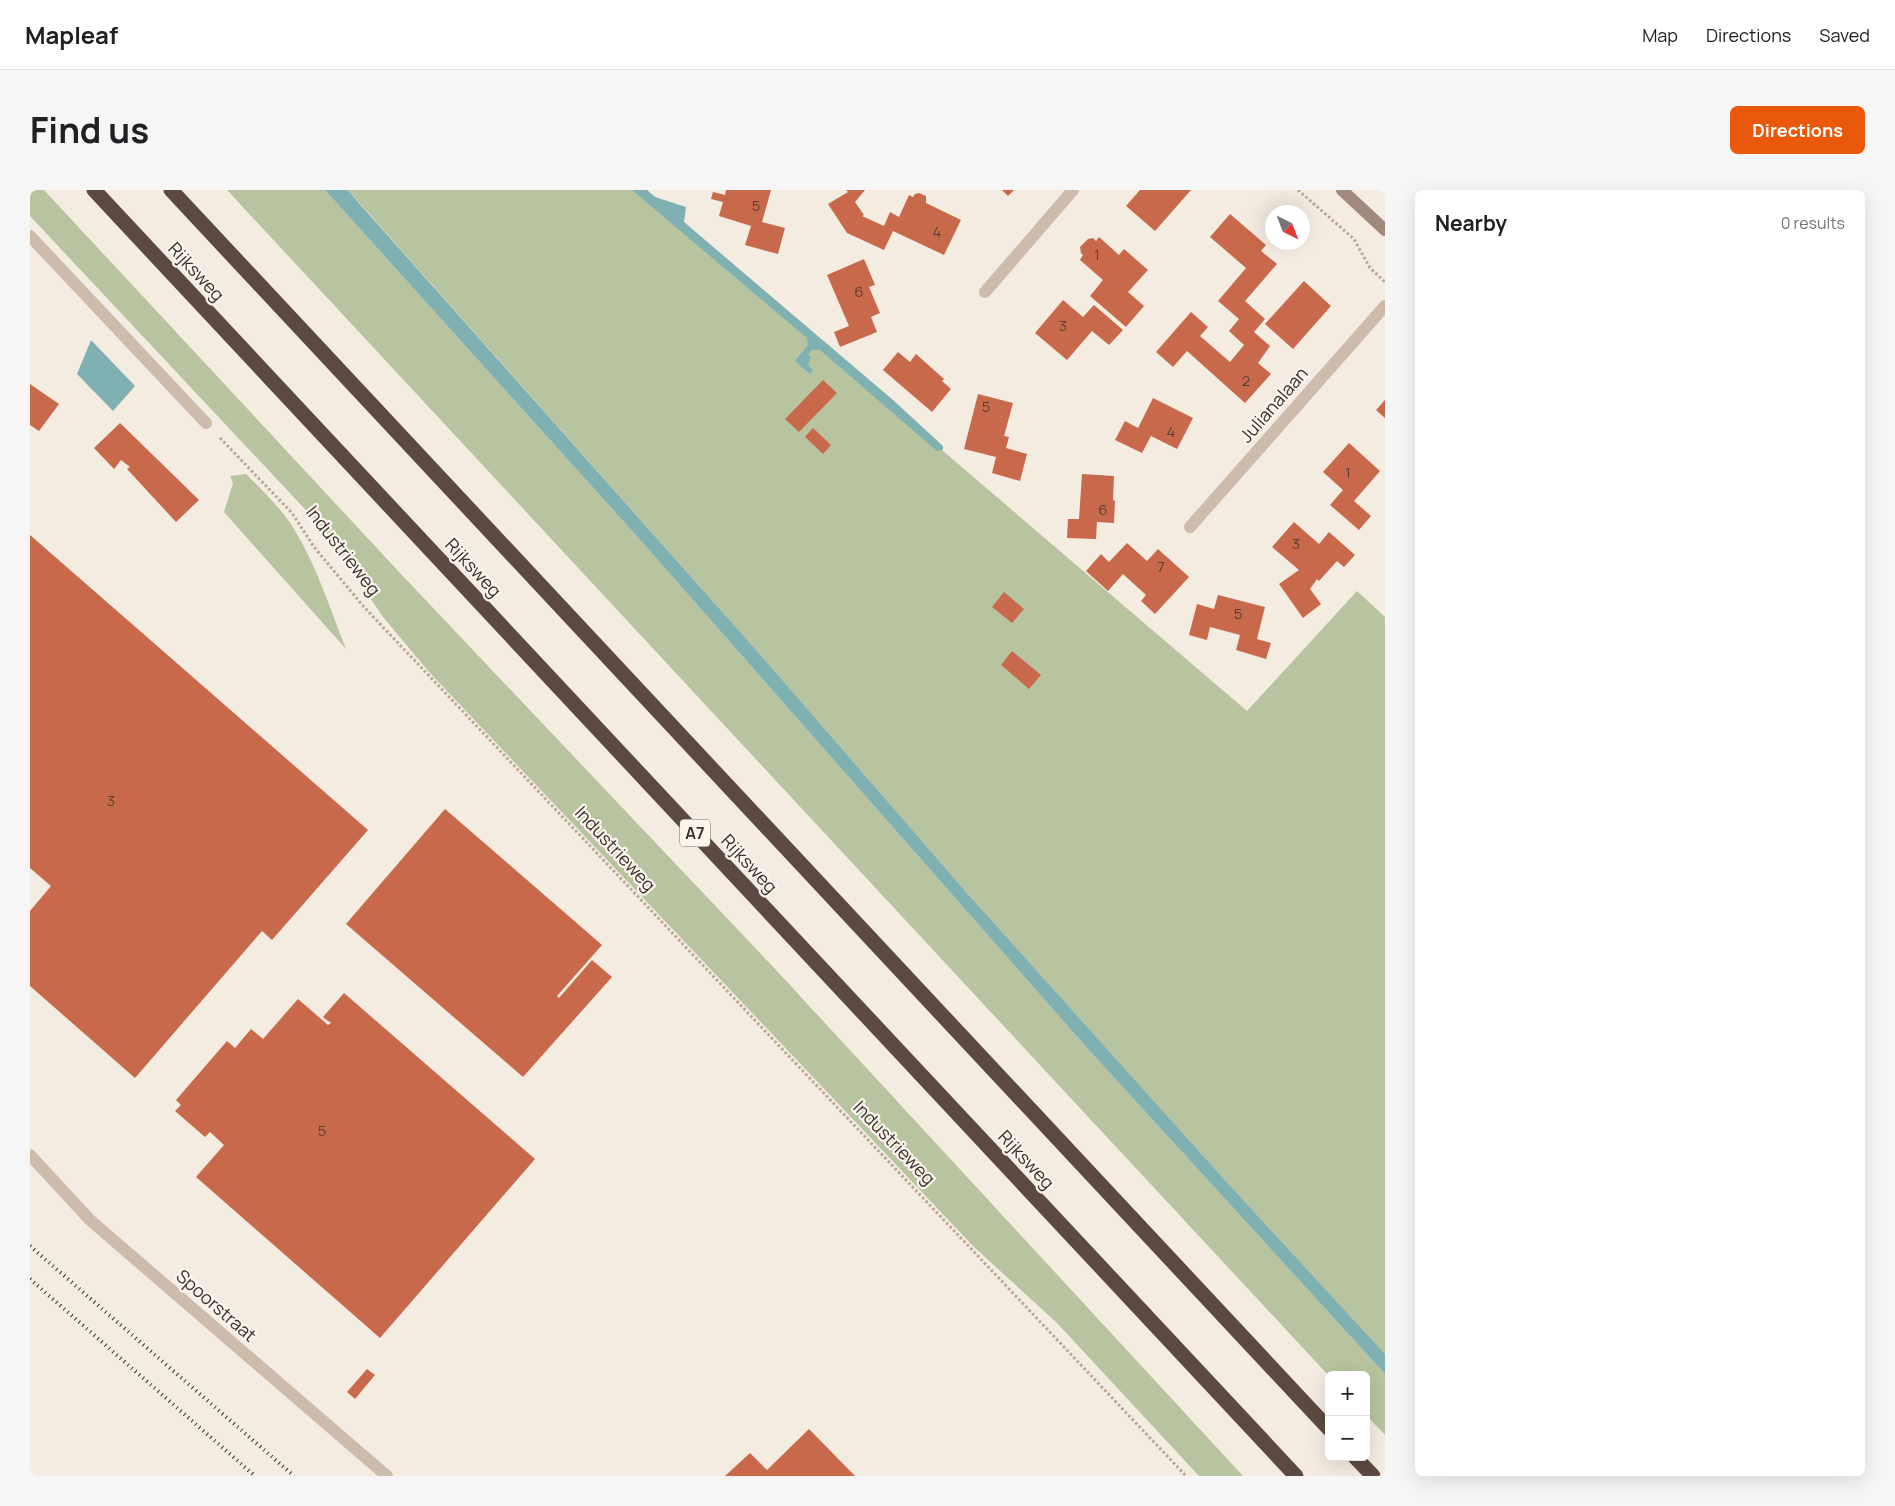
<!DOCTYPE html>
<html lang="en">
<head>
<meta charset="utf-8">
<style>
	:root { --surface:#fff; --page:#f6f6f6; --text:#202124; --muted:#757577; --line:#e0e0e0; --accent:#ea580c }
	body { margin:0; font-family:Manrope,sans-serif; background:var(--page); color:var(--text) }
	.controls { position:absolute; right:15px; bottom:15px; display:grid; overflow:hidden; border-radius:8px; box-shadow:0 5px 20px #0002 }
	.controls button { width:45px; height:45px; display:grid; place-items:center; padding:0; border:0; border-bottom:1px solid var(--line); background:var(--surface); color:var(--text); font:25px sans-serif }
	.compass { position:absolute; left:1235px; top:15px; width:45px; height:45px; border-radius:50%; background:var(--surface); box-shadow:0 5px 20px #0002; rotate:138deg }
	.list { margin:0; padding:0; list-style:none }
	h2 { display:flex; justify-content:space-between; align-items:center; height:65px; margin:0; padding:0 20px; font-size:21px }
	h2 small { font-size:16px; font-weight:400; color:var(--muted) }
	.map { position:relative; flex:none; width:1355px; height:1286px; overflow:hidden; border-radius:8px }
	header { display:flex; align-items:center; gap:30px; box-sizing:border-box; height:70px; padding:0 25px; background:var(--surface); border-bottom:1px solid var(--line) }
	header strong { font-size:24px }
	nav { display:flex; gap:28px; margin-inline-start:auto; font-size:18px }
	.intro { display:flex; align-items:center; justify-content:space-between; box-sizing:border-box; height:120px; padding:0 30px }
	h1 { margin:0; font-size:35px }
	.button { padding:12px 22px; border-radius:8px; background:var(--accent); color:#fff; font-size:18px; font-weight:700 }
	main { display:flex; gap:30px; padding:0 30px }
	aside { flex:1; background:var(--surface); border-radius:8px; box-shadow:0 5px 20px #0002 }
	.map>svg:first-child { display:block }
	.green { fill:#b8c4a0 }
	.water { fill:#7fb0b2 }
	.building { fill:#c8694b }
	.lines { fill:none; stroke-linecap:round; stroke-linejoin:round }
	.path { stroke:#b9a596; stroke-width:3; stroke-dasharray:2.5 2.5; stroke-linecap:butt }
	.street { stroke:#cdbbac; stroke-width:12 }
	.secondary { stroke:#a18a7d; stroke-width:12 }
	.highway { stroke:#5c4a42; stroke-width:15 }
	.rail { stroke:#3b302b; stroke-width:4; stroke-dasharray:1 4; stroke-linecap:butt }
	.labels { text-anchor:middle; stroke-width:4.5; stroke-linejoin:round; paint-order:stroke }
	.number-label { font-size:15px; fill:#5e3e33 }
	.shield { fill:#fbf5ee; stroke:#756b66; stroke-width:1 }
	.shield-label { font-size:16px; font-weight:bold; fill:#3b302b }
	.street-label { font-size:18px; fill:#3b302b; stroke:#fbf5ee }
</style>
</head>
<body>
<header>
<strong>Mapleaf</strong>
<nav><a>Map</a><a>Directions</a><a>Saved</a></nav>
</header>
<div class="intro"><h1>Find us</h1><a class="button">Directions</a></div>
<main>
<div class="map">
<svg width="1355" height="1286" viewBox="0 0 1355 1286">
	<rect width="100%" height="100%" fill="#f4ebe1"/>
	<path class="green" d="M0 0H14L370 383 746 780 1213 1286H1169L1027 1133 943 1056 399 482 353 427 300 348 287 332 0 26Z
		M197 0H295L612 352 1058 859 1355 1184V1245L1336 1225V1185L1299 1186Z
		M318 0H608L1217 521 1327 401 1355 427V1164L1194 989 937 703 735 470Z
		M216 284C233 301 251 318 264 339 287 376 300 419 316 459L194 322 203 293 200 286Z"/>
	<path class="water" d="M295 0H318L328 12 735 470 937 703 1194 989 1355 1164V1184L1058 859 612 352Z
		M602 0H617L625 7 656 17 654 32 863 210 913 256V260L907 261 790 160H782L778 164 781 168 778 174 783 181 780 184 765 171 778 155 777 148Z
		M61 150 105 196 83 221 47 184Z"/>
	<path class="building" d="M696 0H741L732 32 755 38 748 64 715 55 721 36 689 26 693 12 681 9 683 2 695 5Z
		M816 0H835L825 12 834 25 832 26 854 36 860 22 869 27 879 5 883 7 885 4 889 3 896 6V13L931 30 914 65 863 41 854 60 817 43 798 14 818 2Z
		M972 0H984L978 6Z
		M1110 0H1161L1125 41 1096 16Z
		M1200 24 1236 55 1231 61 1247 74 1215 111 1235 129 1224 142 1240 156 1228 173 1241 184 1215 213 1157 161 1143 177 1126 162 1161 122 1178 137 1170 146 1200 172 1214 155 1199 141 1209 129 1188 111 1216 78 1180 47Z
		M1069 47 1089 65 1094 59 1118 80 1098 102 1114 116 1096 137 1060 106 1073 90 1050 70 1053 65 1051 63 1050 57 1058 49 1063 48 1066 51Z
		M834 69 845 95 839 97 850 123 841 127 847 142 810 157 804 142 819 136 797 85Z
		M1274 91 1301 116 1263 159 1235 134Z
		M1033 110 1053 127 1064 115 1093 140 1079 155 1062 141 1037 170 1005 143Z
		M868 162 880 172 886 164 914 189 912 191 921 199 902 222 853 180Z
		M793 190 807 203 769 242 755 229Z
		M0 194 29 214 9 241 0 235Z
		M948 204 983 213 974 246 979 247 976 258 997 264 990 291 962 283 966 267 934 259Z
		M1123 208 1163 228 1147 259 1121 246 1112 263 1085 250 1095 231 1108 238Z
		M1355 210V228L1346 220Z
		M90 233 169 310 146 332 97 279 100 277 91 270 84 279 64 258Z
		M783 238 801 255 793 264 775 247Z
		M1319 253 1350 281 1324 311 1341 326 1329 340 1300 315 1313 300 1293 282Z
		M1052 284 1084 286 1083 310 1085 311 1084 333 1067 332 1066 349 1037 348 1038 329H1049Z
		M1264 332 1289 354 1299 342 1325 365 1314 377 1307 371 1289 391 1287 389 1280 399 1291 414 1273 428 1249 394 1269 380 1242 357Z
		M0 345 338 640 242 750 232 741 105 888 0 796V721L21 696 0 678Z
		M1097 353 1117 371 1128 359 1159 387 1125 424 1111 411 1116 405 1093 384 1078 401 1056 381 1071 364 1079 372Z
		M974 402 994 419 982 433 962 417Z
		M1188 405 1235 417 1227 449 1241 453 1236 469 1206 460 1210 445 1180 437 1177 450 1159 445 1167 414 1184 419Z
		M982 461 1011 485 999 499 971 475Z
		M415 619 572 755 527 806 529 808 562 770 582 787 493 887 316 734Z
		M314 803 505 969 350 1148 166 987 194 955 180 942 175 947 145 921 151 915 146 910 197 851 205 858 221 839 233 849 268 809 298 835 301 833 293 827Z
		M337 1179 345 1185 325 1209 317 1202Z
		M779 1239 825 1286H695L720 1263 737 1280Z"/>
	<g class="lines">
		<path class="path" d="M1268 0 1324 49 1340 78 1355 92
			M190 248 262 323 284 357 334 417 1156 1286"/>
		<path class="street" d="M0 46 176 233
			M955 102 1043 0
			M1160 337 1355 116
			M0 965 60 1030 357 1286"/>
		<path class="secondary" d="M1312 0 1355 40"/>
		<path class="highway" d="M64 0 1266 1286
			M141 0 1299 1239
			M1325 1267 1343 1286"/>
		<path class="rail" d="M0 1056 264 1286
			M0 1089 225 1286"/>
	</g>
	<g class="labels">
		<g class="number-label">
			<text x="726" y="21">5</text>
			<text x="907" y="47">4</text>
			<text x="1067" y="70">1</text>
			<text x="829" y="107">6</text>
			<text x="1033" y="141">3</text>
			<text x="1216" y="196">2</text>
			<text x="956" y="222">5</text>
			<text x="1141" y="247">4</text>
			<text x="1318" y="288">1</text>
			<text x="1073" y="325">6</text>
			<text x="1266" y="359">3</text>
			<text x="1131" y="382">7</text>
			<text x="1208" y="429">5</text>
			<text x="81" y="616">3</text>
			<text x="292" y="946">5</text>
		</g>
		<rect class="shield" x="650" y="629.5" width="30" height="27" rx="4"/>
		<g class="shield-label">
			<text x="665" y="649">A7</text>
		</g>
		<g class="street-label">
			<text transform="translate(166 82) rotate(47)" y="6">Rijksweg</text>
			<text transform="translate(1244 215) rotate(-49)" y="6">Julianalaan</text>
			<text transform="translate(313 361) rotate(52)" y="6">Industrieweg</text>
			<text transform="translate(443 378) rotate(47)" y="6">Rijksweg</text>
			<text transform="translate(585 659) rotate(47)" y="6">Industrieweg</text>
			<text transform="translate(719 674) rotate(47)" y="6">Rijksweg</text>
			<text transform="translate(864 953) rotate(46)" y="6">Industrieweg</text>
			<text transform="translate(996 970) rotate(47)" y="6">Rijksweg</text>
			<text transform="translate(186 1116) rotate(41)" y="6">Spoorstraat</text>
		</g>
	</g>
</svg>
<div class="controls">
<button>+</button>
<button>−</button>
</div>
<svg class="compass" viewBox="-18 -18 36 36"><path d="M0-13l5 13h-10z" fill="#e53935"/><path d="M0 13l5-13h-10z" fill="#757577"/></svg>
</div>
<aside>
<h2>Nearby<small>0 results</small></h2>
<ul class="list">
</ul>
</aside>
</main>
</body>
</html>
